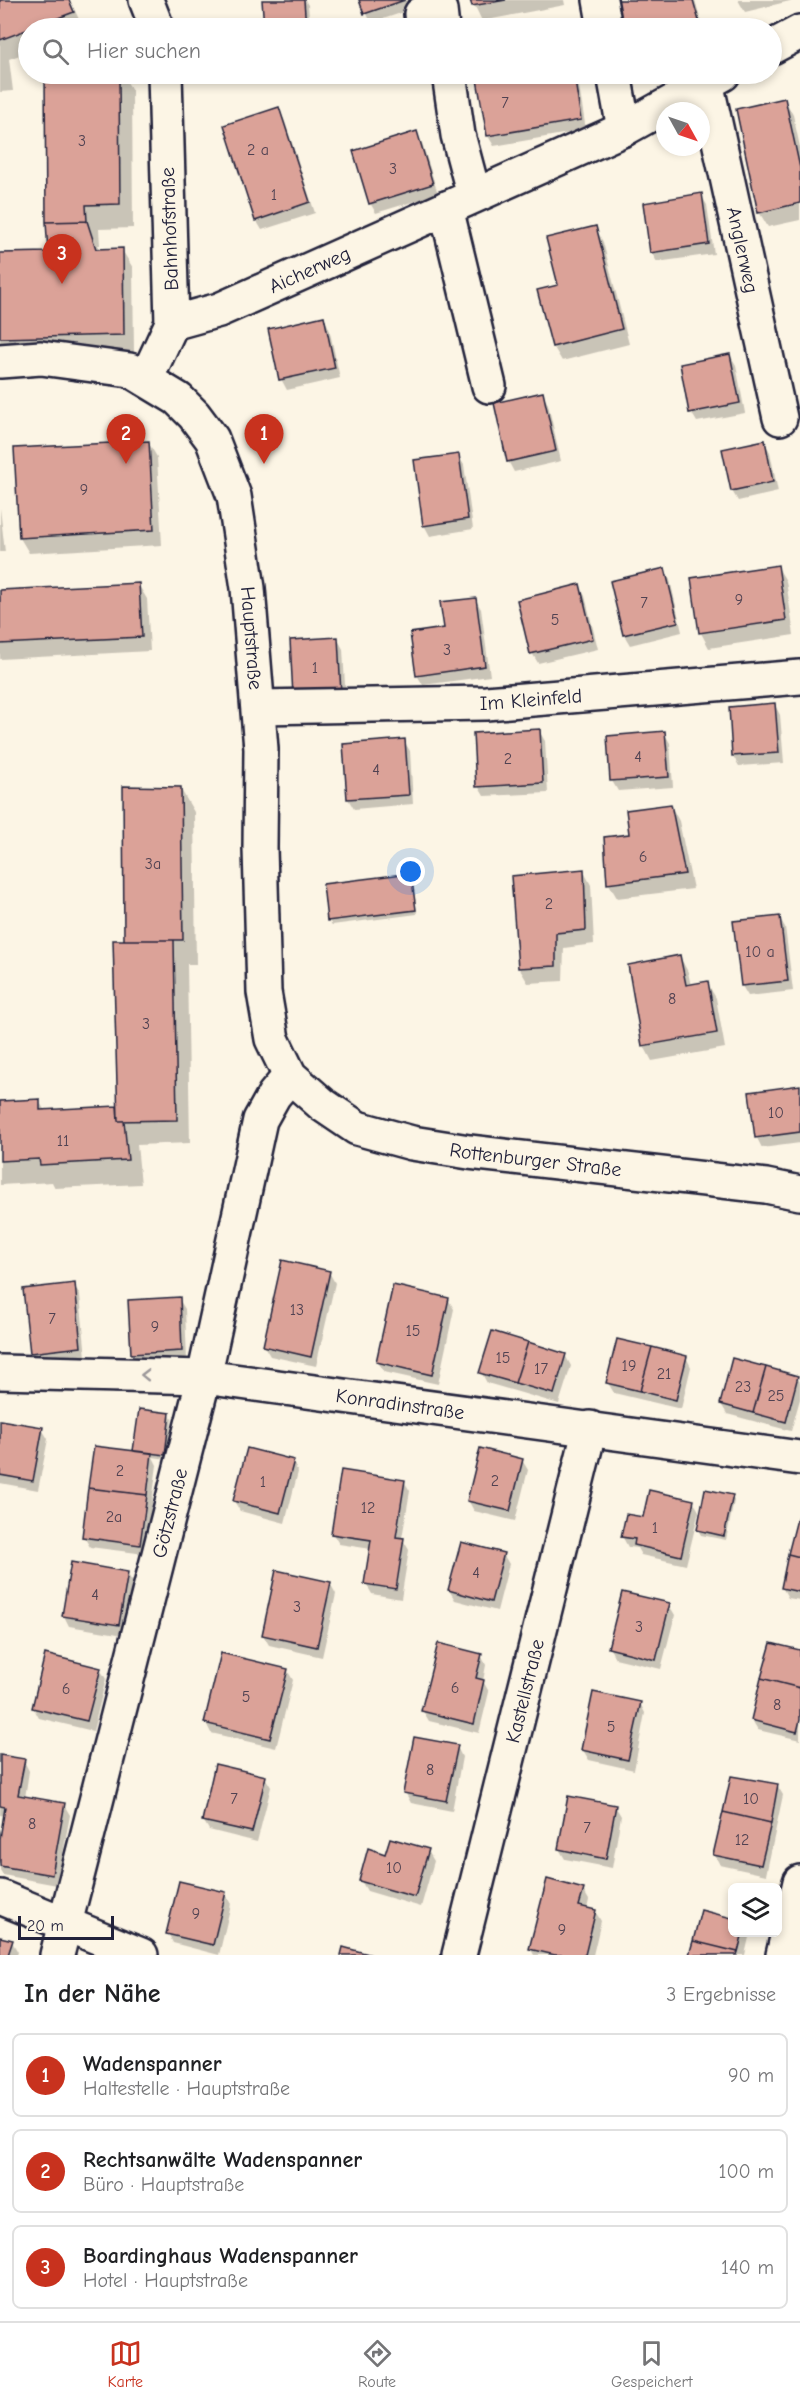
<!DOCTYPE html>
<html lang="de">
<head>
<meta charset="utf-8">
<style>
	:root { --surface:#fff; --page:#f6f6f6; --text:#202124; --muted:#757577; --line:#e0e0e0; --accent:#c8321e }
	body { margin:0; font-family:"Comic Neue",sans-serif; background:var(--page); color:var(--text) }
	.controls { position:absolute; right:18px; bottom:18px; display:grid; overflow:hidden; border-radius:9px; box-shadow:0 3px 9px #0003 }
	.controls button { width:54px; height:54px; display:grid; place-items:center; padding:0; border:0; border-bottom:2px solid var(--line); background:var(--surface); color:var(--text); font:30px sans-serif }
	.compass { position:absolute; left:656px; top:102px; width:54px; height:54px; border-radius:50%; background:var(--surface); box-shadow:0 3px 9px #0003; rotate:130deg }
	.scale { position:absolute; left:18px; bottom:15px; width:96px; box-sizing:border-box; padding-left:6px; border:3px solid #22223b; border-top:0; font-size:16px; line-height:21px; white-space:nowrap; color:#22223b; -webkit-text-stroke:4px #fcf5e5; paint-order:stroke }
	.you { position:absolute; left:411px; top:872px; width:21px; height:21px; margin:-15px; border:4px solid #fff; border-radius:50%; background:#1a73e8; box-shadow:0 0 0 9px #1a73e833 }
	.badge { display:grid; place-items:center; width:39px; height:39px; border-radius:50%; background:var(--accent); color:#fff; font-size:20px; font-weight:700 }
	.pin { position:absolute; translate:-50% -50px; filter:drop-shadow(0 2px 3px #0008) }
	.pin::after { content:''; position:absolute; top:32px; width:21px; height:18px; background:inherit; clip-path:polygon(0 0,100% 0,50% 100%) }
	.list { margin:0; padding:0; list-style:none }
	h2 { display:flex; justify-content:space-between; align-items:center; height:78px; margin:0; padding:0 24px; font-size:26px }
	h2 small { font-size:20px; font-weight:400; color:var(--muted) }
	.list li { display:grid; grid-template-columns:39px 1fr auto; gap:18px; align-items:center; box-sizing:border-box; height:84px; margin:0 12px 12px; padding:0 12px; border:2px solid var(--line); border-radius:9px }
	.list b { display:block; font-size:22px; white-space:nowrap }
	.list p { margin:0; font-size:20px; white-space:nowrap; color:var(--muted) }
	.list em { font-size:20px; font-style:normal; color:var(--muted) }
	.icon { flex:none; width:33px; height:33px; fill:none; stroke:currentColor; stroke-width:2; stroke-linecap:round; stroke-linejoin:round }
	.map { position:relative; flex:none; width:800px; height:1955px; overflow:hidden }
	.search { position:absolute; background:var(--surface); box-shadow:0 3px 9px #0003; left:18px; right:18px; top:18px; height:66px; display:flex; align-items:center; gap:15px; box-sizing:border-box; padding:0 21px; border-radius:33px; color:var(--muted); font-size:22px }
	.sheet { height:366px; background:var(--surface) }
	nav { display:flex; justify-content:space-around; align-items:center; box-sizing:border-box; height:84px; border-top:2px solid var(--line); background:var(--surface); font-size:16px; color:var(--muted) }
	nav a { display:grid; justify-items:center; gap:3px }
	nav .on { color:var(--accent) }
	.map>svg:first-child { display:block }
	.shadow { fill:#0003 }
	.building { fill:#dba298; stroke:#22223b; stroke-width:1.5 }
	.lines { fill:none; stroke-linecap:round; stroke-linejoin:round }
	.minor-casing { stroke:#22223b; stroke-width:38 }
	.minor { stroke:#fcf5e5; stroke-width:33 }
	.oneway { stroke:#9a9698 }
	.labels { text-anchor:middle; stroke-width:4.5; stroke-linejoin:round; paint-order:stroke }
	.number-label { font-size:16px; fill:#504252 }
	.street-label { font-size:20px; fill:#22223b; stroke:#fcf5e5 }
</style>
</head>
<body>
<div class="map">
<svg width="800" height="1955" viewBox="0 0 800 1955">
	<rect width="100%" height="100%" fill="#fcf5e5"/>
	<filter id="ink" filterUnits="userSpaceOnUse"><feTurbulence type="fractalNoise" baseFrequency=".0167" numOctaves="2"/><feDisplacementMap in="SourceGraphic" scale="12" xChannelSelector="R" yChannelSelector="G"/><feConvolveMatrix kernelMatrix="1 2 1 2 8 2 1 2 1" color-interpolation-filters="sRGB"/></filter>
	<g filter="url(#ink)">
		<path class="shadow" d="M0 0H70L83 28H28V52L9 59 13 91 0 92Z
			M263 0H305L308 5 310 28H266Z
			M361 0H410L413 9 371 23Z
			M472 0H564L565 5 482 21Z
			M614 0H695L703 28H622Z
			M738 0H794L745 12Z
			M46 74H122L132 90 133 228 99 229 100 245H98L100 250H122L133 268 134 353 0 356V255L49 254Z
			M478 74H577L586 130 494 146 488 136Z
			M785 100 793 115 800 147V220L768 227 759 212Z
			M278 109 284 119 315 213 262 230 256 220Z
			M416 133 422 143 438 194 376 213 370 203Z
			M701 195 707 205 714 254 657 262 651 252Z
			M595 227 603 242 629 344 562 361 553 346Z
			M324 318 329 328 340 378 287 390 281 379Z
			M730 355 736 365 745 413 697 422 691 412Z
			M542 394 548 404 561 461 514 472 508 461Z
			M148 442 157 457 162 545 29 553 20 538Z
			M764 442 770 452 778 492 738 501 732 491Z
			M458 455 464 465 473 529 430 536 424 525Z
			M0 508 5 552H0Z
			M777 566 786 581 794 635 709 648 701 633 692 579Z
			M664 570 670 580 682 632 630 645 624 635 612 582Z
			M138 584 147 599 150 651 0 659V592Z
			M579 586 585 596 598 649 538 663 532 653Z
			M475 599 481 609 490 676 423 685 417 675 445 629Z
			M337 638 343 649 346 704 300 706Z
			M775 705 780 715 784 763 739 766 733 756Z
			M539 731 545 741 548 793 484 796 478 786Z
			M664 733 670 743 673 787 618 791 612 781 609 737Z
			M404 741 410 751 413 804 354 809 348 799 344 746Z
			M180 788 194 812 196 964H187L190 1143 137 1145 141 1184 55 1188 52 1182 0 1185V1103L39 1101 45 1111 119 1108 125 941Z
			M671 806 679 821 693 889 617 898 609 884 631 835Z
			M583 870 591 885 594 944 564 948 563 981 528 983 519 968Z
			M410 875 413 879 417 914 332 925 329 921Z
			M779 917 785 927 793 991 748 996 742 986Z
			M680 957 688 972 691 986 707 983 716 998 725 1048 652 1061 644 1046 630 966Z
			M800 1086V1143L762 1148 757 1138 750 1094Z
			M329 1272 335 1283 316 1366 270 1356 264 1346Z
			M74 1285 80 1295 86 1357 37 1363 31 1352Z
			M179 1299 185 1309 187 1361 138 1363 133 1353Z
			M448 1299 454 1309 438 1384 384 1372 378 1362Z
			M565 1355 571 1366 559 1404 487 1383 481 1372Z
			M686 1357 691 1367 681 1409 614 1393 608 1383Z
			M797 1377 800 1382V1399L791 1431 727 1414 721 1404Z
			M169 1414 172 1419 167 1459 153 1457 157 1465 145 1554 90 1547 84 1537 135 1452Z
			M0 1427 42 1429 48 1439 38 1490 0 1483Z
			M522 1460 528 1470 515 1521 474 1511 468 1500Z
			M293 1462 298 1472 285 1523 240 1511 234 1501Z
			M404 1481 410 1491 402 1538 409 1550 401 1599 372 1594 366 1584 371 1549 339 1544 333 1534Z
			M732 1496 734 1501 726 1540 701 1535 698 1530Z
			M693 1501 699 1511 686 1565 641 1555 637 1548 628 1547 622 1536 644 1519Z
			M800 1517V1600L788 1598 782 1587Z
			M503 1554 509 1564 497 1611 455 1600 449 1590Z
			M127 1573 133 1583 124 1635 69 1626 64 1616Z
			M330 1583 336 1594 322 1657 269 1645 263 1635Z
			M669 1605 675 1615 661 1669 615 1658 609 1647Z
			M800 1652V1740L758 1730 752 1720Z
			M481 1655 486 1665 483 1681 489 1692 479 1733 429 1721 423 1711Z
			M100 1669 106 1679 93 1731 39 1718 33 1707Z
			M287 1670 293 1680 276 1748 211 1733 206 1723Z
			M640 1703 645 1713 634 1770 589 1760 583 1750Z
			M457 1747 462 1757 452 1811 411 1803 405 1792Z
			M0 1757 24 1761 29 1771 25 1798 64 1805 70 1815 57 1885 3 1875 0 1870V1848L5 1816 0 1815Z
			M265 1777 271 1787 257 1842 209 1830 203 1820Z
			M777 1785 783 1795 766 1875 720 1865 714 1854Z
			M615 1806 621 1816 612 1868 565 1859 559 1849Z
			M428 1851 434 1861 421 1907 367 1891 361 1881Z
			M583 1890 589 1900 587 1909 595 1911 601 1921 593 1955H534L530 1948Z
			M225 1894 231 1904 219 1955 173 1943 168 1933Z
			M702 1912 732 1920V1932L750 1933 745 1955H691Z
			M0 1938 12 1942 18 1952 17 1955H0Z"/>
		<path class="building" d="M0 0H69L74 12 0 40Z
			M262 0H304L306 28H264Z
			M359 0H405L364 14Z
			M470 0H506L472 6Z
			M613 0H693L701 28H620Z
			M45 74H119L120 204 86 205 87 221 46 222Z
			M476 74H574L581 120 487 136Z
			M785 98 800 168V203L758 213 736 109Z
			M279 107 310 202 255 221 224 125Z
			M417 131 433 184 369 204 353 151Z
			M702 193 709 244 650 253 643 203Z
			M87 221 96 249 123 248 124 335 0 338V253L48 252 46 222Z
			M596 226 622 329 552 347 537 290 558 285 546 238Z
			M324 316 335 368 279 380 268 329Z
			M730 354 740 403 689 413 680 364Z
			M543 392 556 451 507 462 494 403Z
			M765 440 773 482 731 491 722 449Z
			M149 441 154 530 19 538 14 448Z
			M459 454 468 519 423 526 414 460Z
			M778 565 786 620 699 633 691 578Z
			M665 568 678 622 623 635 610 581Z
			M139 583 142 637 0 644V590Z
			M580 584 593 639 530 654 517 600Z
			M476 598 485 666 416 676 410 633 444 628 440 602Z
			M338 637 341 694 293 696 290 640Z
			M775 703 779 753 732 756 729 707Z
			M540 729 543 783 476 787 473 733Z
			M665 731 669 777 610 781 607 736Z
			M405 739 409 795 347 799 343 744Z
			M123 786 181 787 183 940H124Z
			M671 804 685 874 607 884 604 837 629 834 626 810Z
			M584 869 586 930 556 933V966L518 968 511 876Z
			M411 873 416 910 327 921 323 884Z
			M780 916 788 981 741 986 733 921Z
			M113 940H174L177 1120 118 1121Z
			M680 955 686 985 708 981 717 1033 642 1046 628 965Z
			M800 1085V1132L755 1138 749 1092Z
			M40 1099V1110L117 1106 118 1121H124L128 1160 40 1165 39 1159 0 1161V1101Z
			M282 1260 330 1271 311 1357 263 1346Z
			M75 1283 81 1347 30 1353 23 1289Z
			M393 1285 449 1298 432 1375 376 1362Z
			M180 1297 182 1351 131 1354 128 1300Z
			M492 1331 528 1342 515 1383 479 1373Z
			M617 1339 652 1347 640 1391 606 1383Z
			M528 1342 566 1354 554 1394 515 1383Z
			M652 1347 687 1356 676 1400 640 1391Z
			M732 1358 766 1367 753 1413 720 1404Z
			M766 1367 798 1376 786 1422 753 1413Z
			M139 1409 170 1413 165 1455 133 1451Z
			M0 1420 43 1427 33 1481 0 1475Z
			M94 1446 152 1453 147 1495 88 1488Z
			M247 1448 294 1460 280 1513 233 1501Z
			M480 1448 523 1459 510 1511 467 1501Z
			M341 1470 405 1480 396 1537 404 1538 396 1589 364 1584 371 1540 331 1534Z
			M88 1488 147 1495 140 1545 82 1537Z
			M705 1489 733 1495 724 1536 697 1530Z
			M649 1490 694 1500 681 1556 634 1545 635 1539 621 1537 626 1514 643 1517Z
			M798 1515 800 1516V1557L788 1554Z
			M461 1542 504 1553 491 1602 448 1590Z
			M788 1554 800 1557V1592L781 1588Z
			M71 1562 128 1572 119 1625 62 1616Z
			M276 1570 331 1582 317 1647 262 1635Z
			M622 1592 670 1603 656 1660 608 1648Z
			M438 1643 482 1654 476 1678 484 1680 474 1724 421 1711Z
			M771 1643 800 1650V1688L761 1678Z
			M221 1653 288 1669 270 1739 204 1723Z
			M45 1654 101 1668 87 1721 32 1708Z
			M761 1678 800 1688V1720L797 1732 751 1720Z
			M593 1692 641 1702 628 1760 581 1750Z
			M414 1737 458 1745 446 1801 403 1793Z
			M0 1755 25 1759 18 1795 65 1803 52 1875 0 1866V1839L5 1807 0 1806Z
			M215 1764 266 1776 252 1832 202 1821Z
			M731 1776 778 1784 771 1823 723 1812Z
			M568 1796 616 1805 606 1859 558 1849Z
			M723 1812 771 1823 761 1865 713 1855Z
			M390 1838 429 1849 415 1897 359 1881 368 1848 385 1854Z
			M547 1879 584 1889 579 1906 596 1910 585 1955H555L529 1949Z
			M179 1881 226 1892 213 1945 166 1934Z
			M701 1910 732 1918V1932H743L738 1952 693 1941Z
			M0 1937 13 1940 8 1955H0Z
			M693 1941 738 1952 737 1955H689Z
			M343 1947 372 1955H341Z"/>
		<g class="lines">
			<g class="minor-casing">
				<g id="minor">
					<path d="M146 0 157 28"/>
					<path d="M600 0 605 28"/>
					<path d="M421 14 440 10 442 28"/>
					<path d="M772 47 800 32"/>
					<path d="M449 74 458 135 474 195"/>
					<path d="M614 74 624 129"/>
					<path id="s1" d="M706 82 780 418"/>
					<path d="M446 208 489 386"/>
					<path id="s2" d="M172 323 219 310 624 129 723 74"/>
					<path id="s3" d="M0 361 41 358 130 370 178 399 194 415 212 439 234 496 248 588 261 749 260 848 264 992 272 1039 290 1076 323 1105 357 1128 412 1143 469 1152 766 1186 800 1193"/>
					<path d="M146 379 172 323 165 74"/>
					<path id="s4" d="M259 707 486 703 800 677"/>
					<path id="s5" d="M0 1372 204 1377 800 1458"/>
					<path d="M0 1897 141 1955"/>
					<path id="s6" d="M57 1955 204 1377 260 1120 274 1095 290 1076"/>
					<path id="s7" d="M459 1955 590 1428"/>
					<path d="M783 1955 800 1882"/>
				</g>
			</g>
			<use href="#minor" class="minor"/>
		</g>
		<defs><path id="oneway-chevron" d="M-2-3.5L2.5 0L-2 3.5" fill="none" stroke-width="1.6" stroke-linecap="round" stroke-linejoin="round" transform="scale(1.5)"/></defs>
		<use class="oneway" href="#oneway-chevron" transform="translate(145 1375) rotate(-179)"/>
	</g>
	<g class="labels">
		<g class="number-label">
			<text x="505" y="108">7</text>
			<text x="82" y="146">3</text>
			<text x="258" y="155">2 a</text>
			<text x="393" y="174">3</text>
			<text x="274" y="200">1</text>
			<text x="84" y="495">9</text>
			<text x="739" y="605">9</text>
			<text x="644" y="608">7</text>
			<text x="555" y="625">5</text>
			<text x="447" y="655">3</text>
			<text x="315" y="673">1</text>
			<text x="638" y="762">4</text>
			<text x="508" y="764">2</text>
			<text x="376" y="775">4</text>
			<text x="643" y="862">6</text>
			<text x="153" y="869">3a</text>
			<text x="549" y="909">2</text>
			<text x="760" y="957">10 a</text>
			<text x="672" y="1004">8</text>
			<text x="146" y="1029">3</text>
			<text x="776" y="1118">10</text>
			<text x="63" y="1146">11</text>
			<text x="297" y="1315">13</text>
			<text x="52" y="1324">7</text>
			<text x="155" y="1332">9</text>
			<text x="413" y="1336">15</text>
			<text x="503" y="1363">15</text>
			<text x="629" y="1371">19</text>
			<text x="541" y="1374">17</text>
			<text x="664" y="1379">21</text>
			<text x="743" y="1392">23</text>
			<text x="776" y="1401">25</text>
			<text x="120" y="1476">2</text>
			<text x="495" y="1486">2</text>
			<text x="263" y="1487">1</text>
			<text x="368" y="1513">12</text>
			<text x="114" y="1522">2a</text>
			<text x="655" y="1533">1</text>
			<text x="476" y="1578">4</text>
			<text x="95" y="1600">4</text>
			<text x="297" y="1612">3</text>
			<text x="639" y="1632">3</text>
			<text x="455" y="1693">6</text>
			<text x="66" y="1694">6</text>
			<text x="246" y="1702">5</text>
			<text x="777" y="1710">8</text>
			<text x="611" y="1732">5</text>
			<text x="430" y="1775">8</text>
			<text x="234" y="1804">7</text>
			<text x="751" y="1804">10</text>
			<text x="32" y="1829">8</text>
			<text x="587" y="1833">7</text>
			<text x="742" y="1845">12</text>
			<text x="394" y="1873">10</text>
			<text x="196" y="1919">9</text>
			<text x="562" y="1935">9</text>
		</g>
		<g class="street-label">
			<text transform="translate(169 229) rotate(-92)" y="7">Bahnhofstraße</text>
			<text dy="7" stroke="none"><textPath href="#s1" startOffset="172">Anglerweg</textPath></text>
			<text dy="7" stroke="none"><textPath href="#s2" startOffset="148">Aicherweg</textPath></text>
			<text dy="7" stroke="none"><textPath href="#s3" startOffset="444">Hauptstraße</textPath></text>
			<text dy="7" stroke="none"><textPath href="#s4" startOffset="272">Im Kleinfeld</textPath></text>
			<text dy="7" stroke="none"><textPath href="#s3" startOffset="1154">Rottenburger Straße</textPath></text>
			<text dy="7" stroke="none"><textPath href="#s5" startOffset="402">Konradinstraße</textPath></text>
			<text dy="7" stroke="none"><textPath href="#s6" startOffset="456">Götzstraße</textPath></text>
			<text dy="7" stroke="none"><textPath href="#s7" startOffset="272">Kastellstraße</textPath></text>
		</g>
	</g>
</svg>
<div class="controls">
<button><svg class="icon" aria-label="layers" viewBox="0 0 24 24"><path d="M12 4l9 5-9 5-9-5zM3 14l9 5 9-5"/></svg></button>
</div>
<svg class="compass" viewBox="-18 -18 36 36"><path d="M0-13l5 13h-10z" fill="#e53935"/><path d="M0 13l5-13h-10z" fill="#757577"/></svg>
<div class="scale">20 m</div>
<div class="you"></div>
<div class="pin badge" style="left:264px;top:464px">1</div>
<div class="pin badge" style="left:126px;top:464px">2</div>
<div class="pin badge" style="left:62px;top:284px">3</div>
<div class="search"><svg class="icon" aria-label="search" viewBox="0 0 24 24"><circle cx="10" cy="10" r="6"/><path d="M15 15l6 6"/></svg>Hier suchen</div>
</div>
<section class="sheet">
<h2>In der Nähe<small>3 Ergebnisse</small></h2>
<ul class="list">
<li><span class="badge">1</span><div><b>Wadenspanner</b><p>Haltestelle · Hauptstraße</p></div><em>90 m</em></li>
<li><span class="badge">2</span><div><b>Rechtsanwälte Wadenspanner</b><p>Büro · Hauptstraße</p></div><em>100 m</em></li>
<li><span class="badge">3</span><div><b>Boardinghaus Wadenspanner</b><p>Hotel · Hauptstraße</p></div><em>140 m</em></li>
</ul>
</section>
<nav>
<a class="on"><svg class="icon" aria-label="map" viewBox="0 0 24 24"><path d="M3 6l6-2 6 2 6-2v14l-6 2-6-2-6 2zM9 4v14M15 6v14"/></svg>Karte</a>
<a><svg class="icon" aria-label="directions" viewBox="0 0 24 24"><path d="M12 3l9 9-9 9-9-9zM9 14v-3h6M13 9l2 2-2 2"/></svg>Route</a>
<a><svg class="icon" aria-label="saved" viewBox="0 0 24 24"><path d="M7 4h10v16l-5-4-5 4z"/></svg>Gespeichert</a>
</nav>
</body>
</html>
